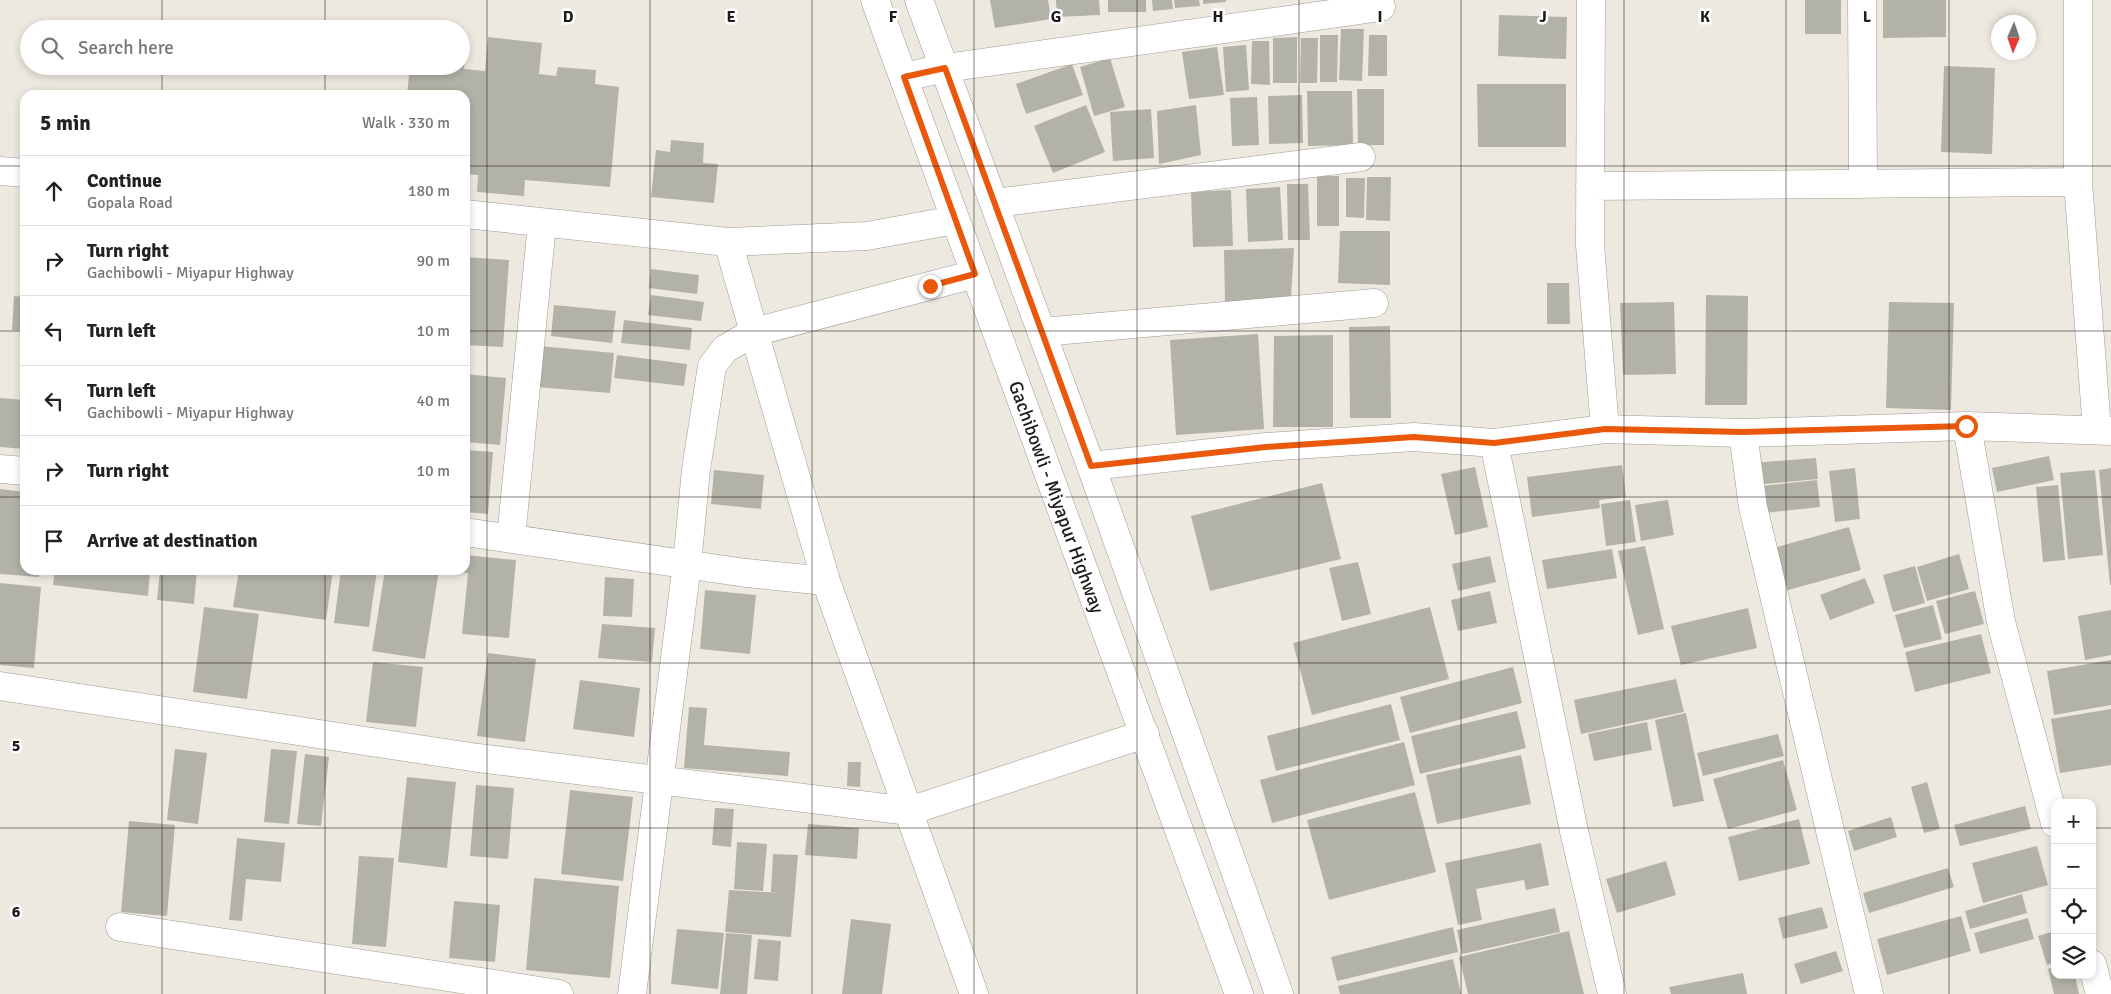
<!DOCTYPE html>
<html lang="en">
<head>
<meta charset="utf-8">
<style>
	:root { --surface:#fff; --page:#f6f6f6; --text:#222; --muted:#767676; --line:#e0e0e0 }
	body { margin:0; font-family:Signika,sans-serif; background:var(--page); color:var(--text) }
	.controls { position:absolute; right:15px; bottom:15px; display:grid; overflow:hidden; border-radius:10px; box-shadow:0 2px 8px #0003 }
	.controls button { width:45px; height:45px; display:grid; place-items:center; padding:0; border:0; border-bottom:1px solid var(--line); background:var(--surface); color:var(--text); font:25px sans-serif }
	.compass { position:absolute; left:1991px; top:15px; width:45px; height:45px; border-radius:50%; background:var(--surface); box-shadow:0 2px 8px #0003; rotate:182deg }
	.stop { position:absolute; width:15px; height:15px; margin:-11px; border:4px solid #ea580c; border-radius:50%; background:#fff }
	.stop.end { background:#ea580c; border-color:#fff; box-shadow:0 1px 5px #0008 }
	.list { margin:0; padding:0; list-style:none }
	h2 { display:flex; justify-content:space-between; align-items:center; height:65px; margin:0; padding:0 20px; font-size:21px }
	h2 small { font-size:16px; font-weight:400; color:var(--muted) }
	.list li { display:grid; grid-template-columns:32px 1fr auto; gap:15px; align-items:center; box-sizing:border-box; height:70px; padding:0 20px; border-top:1px solid var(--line) }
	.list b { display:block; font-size:19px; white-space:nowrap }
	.list p { margin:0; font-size:16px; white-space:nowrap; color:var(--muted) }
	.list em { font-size:16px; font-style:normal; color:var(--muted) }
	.icon { flex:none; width:28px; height:28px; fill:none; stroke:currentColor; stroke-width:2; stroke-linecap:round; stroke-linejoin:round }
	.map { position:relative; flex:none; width:2111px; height:994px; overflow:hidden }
	.search { position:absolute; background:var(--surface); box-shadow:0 2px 8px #0003; left:20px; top:20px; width:450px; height:55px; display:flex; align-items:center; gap:12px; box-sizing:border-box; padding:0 18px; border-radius:28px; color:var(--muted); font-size:19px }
	.panel { position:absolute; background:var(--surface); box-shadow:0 2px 8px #0003; left:20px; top:90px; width:450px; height:485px; border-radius:15px }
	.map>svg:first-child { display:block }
	.building { fill:#b3b2a9 }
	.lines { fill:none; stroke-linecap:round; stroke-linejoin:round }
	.street-casing { stroke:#9f9a92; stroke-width:29 }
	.primary-casing { stroke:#9f9a92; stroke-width:29 }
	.street { stroke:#fff; stroke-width:28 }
	.primary { stroke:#fff; stroke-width:28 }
	.route { stroke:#ea580c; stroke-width:6 }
	.grid { fill:none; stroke:#1d1b18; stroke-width:1; stroke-opacity:0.55 }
	.labels { text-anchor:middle; stroke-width:5; stroke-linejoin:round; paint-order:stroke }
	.street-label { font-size:19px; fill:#1d1b18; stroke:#fff }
	.grid-label { font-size:16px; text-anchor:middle; font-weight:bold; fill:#1d1b18; stroke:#fff; stroke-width:5; stroke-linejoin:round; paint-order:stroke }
</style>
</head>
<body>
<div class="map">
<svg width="2111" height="994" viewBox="0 0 2111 994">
	<rect width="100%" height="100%" fill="#eee9e0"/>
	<path class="building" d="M990 0H1048L1051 19 995 28Z
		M1056 0H1099L1100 15 1057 17Z
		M1108 0H1146V12H1108Z
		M1152 0H1172L1173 9 1153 11Z
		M1174 0H1199L1200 6 1175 8Z
		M1203 0H1226V2L1203 4Z
		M1805 0H1841V34H1805Z
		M1883 0H1946V37L1883 38Z
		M1499 15 1567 17 1566 59 1498 56Z
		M1341 29H1364L1362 81 1339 80Z
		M1320 35H1338L1337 82H1320Z
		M1369 35H1387V76H1368Z
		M488 37 542 43 539 74 556 76 558 67 596 70 595 84 619 87 610 187 525 180 524 196 477 192 478 175 465 174V95H407L410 66H461V58L465 59 464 69 485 71Z
		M1297 37V83H1273V38Z
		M1301 38H1318L1317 83H1300Z
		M1252 41H1269L1270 85 1251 84Z
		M1246 45 1249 90 1226 92 1223 47Z
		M1217 47 1224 95 1189 99 1182 52Z
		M1110 58 1125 107 1094 116 1080 67Z
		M1072 64 1083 95 1026 114 1016 84Z
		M1944 66 1995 68 1992 154 1941 152Z
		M1477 84H1566V147H1478Z
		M1357 89H1384V145H1358Z
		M1307 91H1352L1353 145 1308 146Z
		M1302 95 1303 143 1269 144 1268 96Z
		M1257 97 1259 145 1232 146 1230 98Z
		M1086 105 1105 152 1053 173 1034 126Z
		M1196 105 1201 155 1159 164 1157 111Z
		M1151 109 1154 158 1113 161 1110 112Z
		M671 140 704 143 703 163 718 164 714 203 651 197 656 150 670 152Z
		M1317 176H1339V226H1317Z
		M1367 177H1391L1390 221 1366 220Z
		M1346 178H1365L1364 218 1346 217Z
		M24 182H25V210H21Z
		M1287 184H1308L1310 240H1288Z
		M1280 187 1283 240 1248 242 1246 189Z
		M1231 190 1233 246 1193 247 1191 192Z
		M1340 231H1390V285L1338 283Z
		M1294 248 1291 298 1225 304 1224 250Z
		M465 257 509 260 503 347 465 345Z
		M651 269 699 275 697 294 649 288Z
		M1547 283H1569L1570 324H1547Z
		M651 295 704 302 701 321 648 315Z
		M1706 295 1748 296 1747 405H1705Z
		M14 296 25 297V331L12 330Z
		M1674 302 1676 374 1623 375 1620 303Z
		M1889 302 1954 303 1951 410 1886 408Z
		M554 305 616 311 612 343 551 336Z
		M624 320 692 328 690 350 621 343Z
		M1390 326 1391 418H1350L1349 327Z
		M1258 334 1264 429 1176 435 1170 340Z
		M1333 335V427H1273L1274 336Z
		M540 346 614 353 610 393 536 387Z
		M617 355 687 364 684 386 614 378Z
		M465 374 506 378 500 445 465 442Z
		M0 398 25 400V449L0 447Z
		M465 450 493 452 488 514 465 512Z
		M2049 456 2054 480 1997 492 1992 468Z
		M1816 458 1818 479 1755 485 1753 463Z
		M1622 465 1626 497 1599 500 1600 508 1532 517 1527 477Z
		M1475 467 1488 527 1455 535 1441 474Z
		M1855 468 1860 519 1835 522 1829 471Z
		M2111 468V585H2110L2099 470Z
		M714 470 764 475 761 509 711 504Z
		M2095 470 2103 555 2068 559 2060 473Z
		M1817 480 1820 507 1765 513 1762 486Z
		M1322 483 1341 559 1210 591 1191 516Z
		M2058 485 2065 560 2043 562 2036 487Z
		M0 489 25 492V570H40L39 577 0 574Z
		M1630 500 1636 542 1606 546 1601 504Z
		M1668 500 1674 535 1641 541 1635 505Z
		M1849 527 1861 570 1781 592 1770 549Z
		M1645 546 1664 629 1638 635 1618 551Z
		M1612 549 1617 578 1547 589 1542 560Z
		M1959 554 1969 589 1927 601 1917 567Z
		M465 555 516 560 509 638 462 634 468 573 456 572 465 570Z
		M1490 556 1496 582 1458 591 1452 564Z
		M1358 562 1371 614 1342 621 1329 568Z
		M1915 566 1925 603 1893 612 1883 575Z
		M55 570H150L148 596 53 585Z
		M160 570H197L194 604 157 600Z
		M239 570H333L326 620 233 607Z
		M341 570H377L369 627 334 623Z
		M385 570H439L425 659 372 651Z
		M605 577 634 579 632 617 603 616Z
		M1865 578 1875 603 1830 620 1820 595Z
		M0 583 41 587 34 668 0 665Z
		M705 590 756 595 750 654 700 649Z
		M1490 591 1497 623 1458 631 1451 600Z
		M1975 591 1984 624 1945 634 1936 601Z
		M1933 605 1942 639 1904 648 1895 615Z
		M204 607 259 614 247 699 193 692Z
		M1430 607 1449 679 1312 715 1293 643Z
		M1748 608 1757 648 1681 665 1671 626Z
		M2111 610V655L2085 660 2078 616Z
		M602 624 655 628 652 662 598 658Z
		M1981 634 1991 673 1915 692 1905 652Z
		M488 653 536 659 525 742 477 736Z
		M2111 660V705L2054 715 2047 671Z
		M373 662 423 667 416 727 366 722Z
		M1513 667 1522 703 1410 733 1400 697Z
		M1676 679 1684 712 1581 734 1574 700Z
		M580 680 640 688 634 737 573 729Z
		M1391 704 1400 740 1276 771 1267 736Z
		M689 707 707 708 704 745 790 752 788 776 684 768Z
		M2111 709V765L2060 773 2051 719Z
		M1517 711 1526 748 1420 774 1411 736Z
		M1686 713 1704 801 1673 807 1655 720Z
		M1647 722 1652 750 1594 761 1588 734Z
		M1778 734 1784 756 1703 776 1697 753Z
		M1404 742 1415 785 1272 823 1260 780Z
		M175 749 207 753 198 824 167 820Z
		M271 749 297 751 289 824 264 822Z
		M305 754 329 757 321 826 297 824Z
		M1521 755 1531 804 1437 824 1426 775Z
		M1783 760 1797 810 1728 829 1713 779Z
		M848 762H861L860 787 847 786Z
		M407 777 456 782 447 868 398 862Z
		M1927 782 1940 829 1924 833 1911 787Z
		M476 785 514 788 508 859 470 856Z
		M570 790 633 797 623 881 561 874Z
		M1415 792 1436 872 1329 900 1307 820Z
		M2025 806 2031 829 1960 846 1954 825Z
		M715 808 734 809 731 847 712 845Z
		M1891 817 1897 837 1854 851 1848 831Z
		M1799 819 1810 864 1739 881 1728 837Z
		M129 821 175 825 167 916 121 912Z
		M808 824 859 828 857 859 805 855Z
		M237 838 285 843 281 882 246 879 242 921 229 920Z
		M737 842 767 844 763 891 734 889Z
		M1541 843 1549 885 1526 890 1524 880 1476 889 1482 920 1458 925 1445 863Z
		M2037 846 2048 885 1983 903 1972 863Z
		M773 854 798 855 791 937 725 932 729 890 784 893 771 892Z
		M359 856 394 858 386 947 352 944Z
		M1666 861 1676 895 1617 913 1606 879Z
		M1948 868 1954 887 1869 913 1863 893Z
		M534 878 619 886 610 978 526 970Z
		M2022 894 2027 913 1970 929 1965 911Z
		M454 901 500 905 495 962 449 958Z
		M1822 907 1828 928 1783 939 1778 918Z
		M1555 908 1560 932 1462 954 1457 930Z
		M1961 916 1971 951 1887 975 1877 939Z
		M2028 918 2034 939 1980 954 1974 933Z
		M851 919 891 924 882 994H842Z
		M1453 927 1458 952 1337 981 1331 957Z
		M677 929 724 933 718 989 671 984Z
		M1569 931 1584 994H1468L1459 957Z
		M2055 931V962L2047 965 2038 936Z
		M726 933 752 935 747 994H720Z
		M758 939 781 941 778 981 754 979Z
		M1836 951 1843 971 1801 984 1794 964Z
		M1453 959 1461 994H1340L1338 986Z
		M2055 967V975H2075L2079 994H2054L2048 969Z
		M1743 973 1747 994H1671L1669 987Z"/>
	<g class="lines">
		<g class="street-casing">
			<path id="street" d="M1591 0 1590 245 1605 429
				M1862 0 1863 184
				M2078 0V182L2097 430
				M904 77 945 68 1381 7
				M0 171 25 173
				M1590 186 2078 182
				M995 203 1361 157
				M465 214 728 242 867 236 955 220
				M728 242 826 581 974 994
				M1042 332 1374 303
				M1967 426 2001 622 2055 823
				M1743 433 1753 507 1869 994
				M1494 443 1574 831 1612 994
				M1091 466 1266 447 1414 437 1494 443 1605 429 1743 433 1967 426 2111 431
				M0 469 25 471
				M465 532 746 573 826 581
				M511 538 542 224
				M0 686 478 758 909 811 1145 734
				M120 927 559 994
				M2092 964 2100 994
				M632 994 687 564 696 470 712 366 725 349 754 332 975 274"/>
		</g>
		<g class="primary-casing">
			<path id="primary" d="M875 0 1239 994
				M919 0 1091 466 1279 994"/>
		</g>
		<use href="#street" class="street"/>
		<use href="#primary" class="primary"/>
	</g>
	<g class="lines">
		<path class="route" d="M930 286 975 274 904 77 945 68 1091 466 1266 447 1414 437 1494 443 1605 429 1743 432 1966 426"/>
	</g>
	<path class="grid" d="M162 0V29M325 0V29M487 0V994M650 0V994M812 0V994M974 0V994M1137 0V994M1299 0V994M1461 0V994M1624 0V994M1786 0V994M1949 0V994M162 66V95M325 66V95M0 166H25M465 166H2111M0 331H25M465 331H2111M0 497H25M465 497H2111M162 570V994M325 570V994M0 663H2111M0 828H2055M2092 828H2111"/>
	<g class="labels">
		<g class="street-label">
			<text transform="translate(1057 497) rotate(70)" y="7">Gachibowli - Miyapur Highway</text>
		</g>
	</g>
	<g class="grid-label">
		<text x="568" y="22">D</text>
		<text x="731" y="22">E</text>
		<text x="893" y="22">F</text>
		<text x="1056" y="22">G</text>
		<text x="1218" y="22">H</text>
		<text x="1380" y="22">I</text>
		<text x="1543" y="22">J</text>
		<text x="1705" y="22">K</text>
		<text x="1867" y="22">L</text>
		<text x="16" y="751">5</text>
		<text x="16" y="917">6</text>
	</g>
</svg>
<div class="controls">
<button>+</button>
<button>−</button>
<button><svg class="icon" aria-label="locate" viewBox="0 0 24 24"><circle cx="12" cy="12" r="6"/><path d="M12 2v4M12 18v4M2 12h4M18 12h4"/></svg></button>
<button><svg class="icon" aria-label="layers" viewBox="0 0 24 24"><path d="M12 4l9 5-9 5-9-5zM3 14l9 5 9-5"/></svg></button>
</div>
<svg class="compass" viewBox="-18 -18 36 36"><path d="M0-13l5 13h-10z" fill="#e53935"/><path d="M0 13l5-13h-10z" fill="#767676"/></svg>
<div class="stop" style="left:1966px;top:426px"></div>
<div class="stop end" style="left:930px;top:286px"></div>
<div class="search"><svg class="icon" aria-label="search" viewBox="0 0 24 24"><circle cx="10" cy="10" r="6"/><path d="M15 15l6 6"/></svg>Search here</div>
<section class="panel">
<h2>5 min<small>Walk · 330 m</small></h2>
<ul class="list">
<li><svg class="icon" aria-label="ahead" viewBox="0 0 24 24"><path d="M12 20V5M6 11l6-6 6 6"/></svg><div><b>Continue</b><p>Gopala Road</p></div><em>180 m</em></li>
<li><svg class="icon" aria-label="right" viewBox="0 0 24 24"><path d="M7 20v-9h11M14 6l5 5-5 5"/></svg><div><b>Turn right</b><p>Gachibowli - Miyapur Highway</p></div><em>90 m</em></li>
<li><svg class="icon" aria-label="left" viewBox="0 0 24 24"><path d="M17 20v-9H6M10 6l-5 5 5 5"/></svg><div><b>Turn left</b></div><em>10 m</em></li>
<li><svg class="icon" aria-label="left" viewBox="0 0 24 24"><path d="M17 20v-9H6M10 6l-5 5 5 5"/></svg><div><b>Turn left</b><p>Gachibowli - Miyapur Highway</p></div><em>40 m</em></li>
<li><svg class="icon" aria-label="right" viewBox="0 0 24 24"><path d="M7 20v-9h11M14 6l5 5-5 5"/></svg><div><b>Turn right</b></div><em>10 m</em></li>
<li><svg class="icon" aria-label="arrive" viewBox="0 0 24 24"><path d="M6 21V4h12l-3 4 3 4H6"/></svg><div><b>Arrive at destination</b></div></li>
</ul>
</section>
</div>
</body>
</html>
